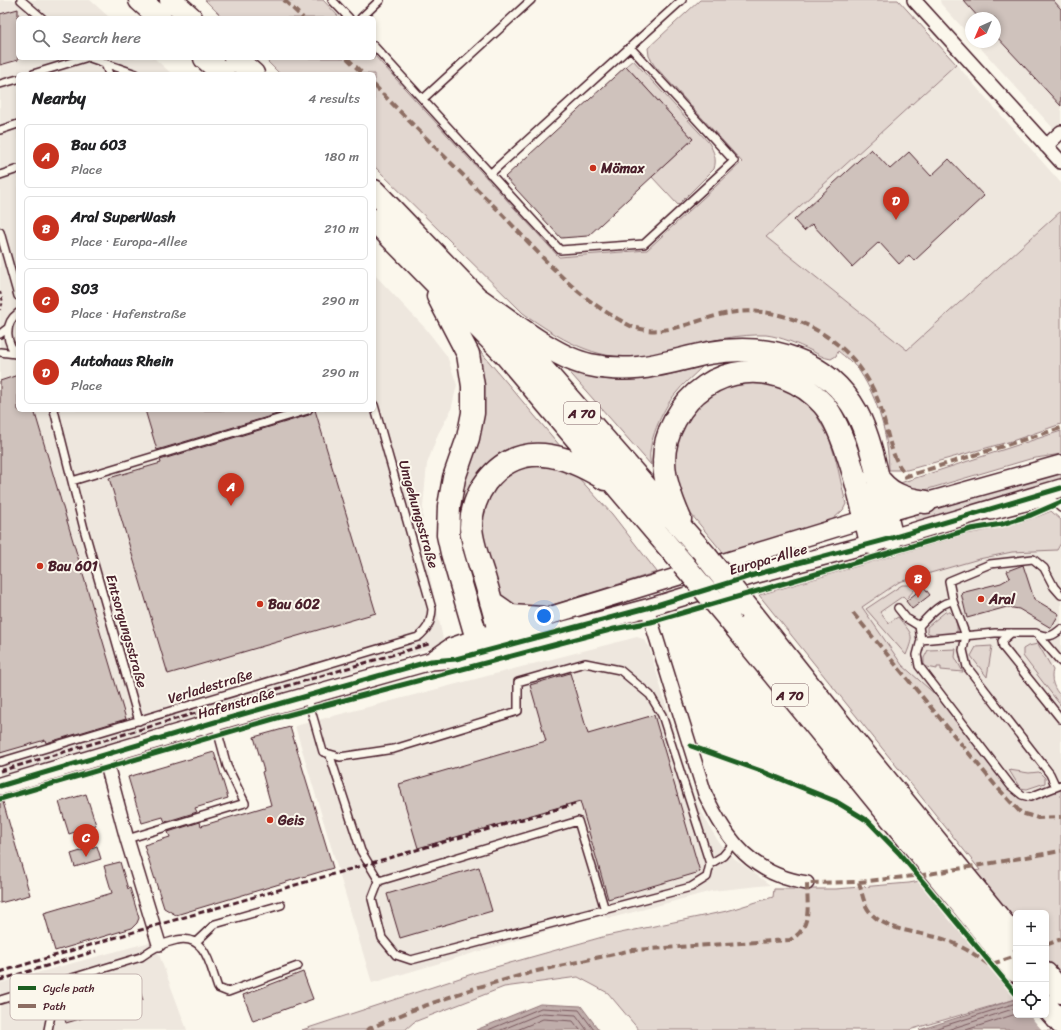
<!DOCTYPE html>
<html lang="en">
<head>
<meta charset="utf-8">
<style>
	:root { --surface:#fff; --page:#f6f6f6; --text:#202124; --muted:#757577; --line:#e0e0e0; --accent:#c8321e }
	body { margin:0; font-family:Sriracha,sans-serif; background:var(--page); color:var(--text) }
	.controls { position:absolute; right:12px; bottom:12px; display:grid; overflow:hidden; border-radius:6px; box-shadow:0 2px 6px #0003 }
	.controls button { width:36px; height:36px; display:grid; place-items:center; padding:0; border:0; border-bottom:1px solid var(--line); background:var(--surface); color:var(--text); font:20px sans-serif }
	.compass { position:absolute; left:965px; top:12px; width:36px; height:36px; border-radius:50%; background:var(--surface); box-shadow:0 2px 6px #0003; rotate:224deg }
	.you { position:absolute; left:544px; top:616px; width:14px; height:14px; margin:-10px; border:3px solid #fff; border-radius:50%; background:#1a73e8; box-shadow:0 0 0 6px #1a73e833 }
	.badge { display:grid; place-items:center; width:26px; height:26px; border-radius:50%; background:var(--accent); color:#fff; font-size:13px; font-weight:700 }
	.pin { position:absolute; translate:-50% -33px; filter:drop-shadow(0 1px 2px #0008) }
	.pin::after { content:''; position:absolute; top:21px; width:14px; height:12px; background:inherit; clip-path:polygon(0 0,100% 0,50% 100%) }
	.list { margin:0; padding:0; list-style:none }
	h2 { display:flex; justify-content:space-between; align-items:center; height:52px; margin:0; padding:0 16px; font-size:17px }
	h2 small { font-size:13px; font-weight:400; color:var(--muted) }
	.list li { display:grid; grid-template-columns:26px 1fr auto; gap:12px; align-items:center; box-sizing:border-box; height:64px; margin:0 8px 8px; padding:0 8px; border:1px solid var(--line); border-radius:6px }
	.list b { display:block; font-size:15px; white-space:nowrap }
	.list p { margin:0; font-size:13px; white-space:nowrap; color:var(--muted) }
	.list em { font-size:13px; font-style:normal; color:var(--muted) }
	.icon { flex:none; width:22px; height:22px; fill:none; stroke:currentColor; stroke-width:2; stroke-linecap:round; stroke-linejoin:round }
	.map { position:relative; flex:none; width:1061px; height:1030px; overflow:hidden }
	.search { position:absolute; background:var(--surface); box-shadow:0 2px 6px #0003; left:16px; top:16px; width:360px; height:44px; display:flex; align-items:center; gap:10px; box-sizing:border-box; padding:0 14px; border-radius:6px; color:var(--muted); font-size:15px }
	.panel { position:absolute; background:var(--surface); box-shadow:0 2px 6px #0003; left:16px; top:72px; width:360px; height:340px; border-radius:6px }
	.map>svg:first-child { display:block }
	.built { fill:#eee7de }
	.green { fill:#e2d7d0; stroke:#967b7e }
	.water { fill:#bfadaa; stroke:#907477 }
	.pier { fill:#fbf7ec }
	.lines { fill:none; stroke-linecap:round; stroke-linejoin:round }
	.shore { stroke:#79585e; stroke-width:1 }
	.building { fill:#cfc2bc; stroke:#4a1f2b }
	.service-casing { stroke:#4a1f2b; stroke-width:10 }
	.minor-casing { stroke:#4a1f2b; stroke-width:16 }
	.tertiary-casing { stroke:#4a1f2b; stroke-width:20 }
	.motorway-casing { stroke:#4a1f2b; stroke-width:25 }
	.path { stroke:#4a1f2b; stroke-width:2; stroke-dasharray:3 3; stroke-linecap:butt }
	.service { stroke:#fbf7ec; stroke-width:7 }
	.minor { stroke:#fbf7ec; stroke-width:13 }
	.tertiary { stroke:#fbf7ec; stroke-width:17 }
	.motorway { stroke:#fbf7ec; stroke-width:22 }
	.rail { stroke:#4a1f2b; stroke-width:3; stroke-dasharray:6 3; stroke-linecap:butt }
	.motorway-bridge-casing { stroke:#4a1f2b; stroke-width:25; stroke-linecap:butt }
	.motorway-bridge { stroke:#fbf7ec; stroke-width:22 }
	.quiet { stroke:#8d6e63; stroke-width:4; stroke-dasharray:8 4; stroke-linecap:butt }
	.cycleway-casing { stroke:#fbf7ec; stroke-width:8 }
	.cycleway { stroke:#1b5e20; stroke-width:5 }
	.poi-dot { fill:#c8321e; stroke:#fbf7ec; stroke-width:1.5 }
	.labels { text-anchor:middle; stroke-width:4; stroke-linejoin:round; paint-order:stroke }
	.shield { fill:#fbf7ec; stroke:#7f6065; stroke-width:1 }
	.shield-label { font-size:13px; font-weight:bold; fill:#4a1f2b }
	.poi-label { font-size:14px; font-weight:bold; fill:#4a1f2b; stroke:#fbf7ec; text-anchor:start }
	.street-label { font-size:14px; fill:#4a1f2b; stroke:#fbf7ec }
	.key { fill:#fbf7ec; stroke:#c6b6b2; stroke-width:1 }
	.key-label { font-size:11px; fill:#4a1f2b }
</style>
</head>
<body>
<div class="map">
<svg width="1061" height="1030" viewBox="0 0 1061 1030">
	<rect width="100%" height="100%" fill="#fbf7ec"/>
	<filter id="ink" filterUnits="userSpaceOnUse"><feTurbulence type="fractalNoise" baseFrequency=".025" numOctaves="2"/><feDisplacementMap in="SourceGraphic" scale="8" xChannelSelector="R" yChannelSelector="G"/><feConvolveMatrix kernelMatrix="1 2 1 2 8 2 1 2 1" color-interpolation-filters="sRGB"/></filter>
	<g filter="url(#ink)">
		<path class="built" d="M0 0H90L110 18H18V58H154L172 74H18V410H374V274L426 329 447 356 457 385 451 410 438 434 427 464 423 507 422 538 444 644 0 776Z
			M940 0H1061V137L975 42H995V18H971V37L941 4Z
			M956 64 1061 183V211L907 350 766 237Z
			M1061 548V657L1051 666 1048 686 1061 708V813L1039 814 902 665 862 607 899 582 979 559 1012 552Z
			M637 637 643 639 649 646 678 747 696 801 712 831 720 844 734 858 770 885 712 891 611 918 599 916 372 983 295 726Z
			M154 941 187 1030H0V983Z"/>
		<path class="green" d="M205 0H323L340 18H223Z
			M700 0H898L956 64 766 237 907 350 1061 211V424L1015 440 907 470H889C888 436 879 401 860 372 855 364 845 357 838 351L836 356 831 359C823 358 818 354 812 351 797 344 782 337 766 335 740 334 712 340 687 347 672 350 655 356 640 357 595 361 558 338 523 313L374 166V74H280L264 58H374V55L559 257 647 250 742 162 654 65 649 56 648 48Z
			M633 60 709 143C714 152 717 159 714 169L678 205 652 177 693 139 626 66Z
			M475 345 566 453 489 465 475 479 457 517Z
			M558 359C600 394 654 378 702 367 693 376 683 384 676 393 663 408 645 446 651 465Z
			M737 381H767L794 393 813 409 829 438 836 460 846 504 843 510 831 521 724 554 691 514 680 494 675 476 674 441 699 399Z
			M1061 431V454L1030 459 918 492 897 484Z
			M543 461 576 475 612 514 657 572 530 612 500 604 481 545 479 507 506 472Z
			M1061 471V481L917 524 914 515Z
			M1051 511 1061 520V543L1057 550 1012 552 979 559 899 582 862 607 902 665 946 704 1014 793 1042 794 1061 785V985L1046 989V913H1016V999L909 1030H639L608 993 578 977 504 987 414 1022 405 1030H302L478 972 606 936 727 911 773 897 774 889H836L909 883 980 870 759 595 966 534C995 529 1024 523 1051 511Z
			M902 585H919L906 599 903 596 880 612 888 623 898 617C912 635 915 633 906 655L866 609Z
			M945 612H950C955 616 958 626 957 632 950 637 934 637 927 632V627Z
			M1038 644 1053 670C1050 679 1054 690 1061 696V706L1023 656V649L1028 646Z
			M992 646 987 677 971 656 976 647Z
			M956 649 955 657 963 672 941 670V667H937V669L927 667 924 664V658L928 650Z
			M1009 770 1029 773 1039 772 1045 778V783L1027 789 1020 788Z"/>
		<path class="water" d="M1016 999V1015H1046L1061 1030H919Z
			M540 1004 581 1006 599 1030H476Z"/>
		<path class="pier" d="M1061 983V1030H1042L1029 1015H1046V987Z"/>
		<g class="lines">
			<path class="shore" d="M488 1030 541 1008 579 1010 594 1030
				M501 1030 542 1013 576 1015 587 1030
				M517 1030 543 1019 573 1021 580 1030
				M931 1030 1016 1003
				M947 1030 1016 1008
				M966 1030 1016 1014"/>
		</g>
		<path class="building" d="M963 0H1053L1061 9V106L995 35V18H979Z
			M18 9V60L0 65V14Z
			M626 66 693 139 588 236 561 238 505 177Z
			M871 149 890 169 909 152 931 176 949 159 984 196 914 261 909 255 899 264 879 242 852 267 812 224 804 231 794 220Z
			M18 375V410H34L126 719 46 743 45 740 0 753V381Z
			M145 410H291L157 450Z
			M313 410H315L376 613 168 674 109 478 161 463 160 460 309 415Z
			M1023 565 1034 599 1059 614 1051 628 1019 609 1007 607 967 618 961 593 1001 583 1010 578 1007 571Z
			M924 587 930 595 912 609 906 601Z
			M570 673 588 734 654 715 700 872 608 899 580 801 418 848 399 784 546 741 530 685Z
			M290 727 333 868 176 915 164 908 144 845 170 837 168 832 200 822 201 826 271 805 262 772 264 771 254 737Z
			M214 752 228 798 195 808 197 812 165 822 163 817 142 823 128 777Z
			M86 794 96 825 69 834 59 802Z
			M0 802H3L30 895 0 903Z
			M97 846 101 859 75 867 71 854Z
			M120 862 128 889 130 888 139 918 137 923 132 928 55 951 44 913 112 893 104 866Z
			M479 867 492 911 400 938 387 894Z
			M303 972 313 999 253 1021 243 995Z
			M135 977 143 1000 66 1023 59 1000Z"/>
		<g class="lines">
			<g class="service-casing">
				<path id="service" d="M21 0 42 18
					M332 0 349 18
					M361 18 380 0
					M374 46 560 250 644 244 734 161 630 47
					M90 58 136 74
					M105 64 109 74
					M33 74 85 58
					M0 84 18 79
					M423 99 531 0
					M0 130 18 124
					M490 174 682 0
					M0 175 18 169
					M0 232 18 296
					M18 313C3 324 6 344 18 355
					M0 334 8 328
					M0 352 16 354
					M54 410 84 529 139 721
					M72 481 308 410
					M991 516 1049 501H1053L1061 508
					M953 601C939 603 929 616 919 626L921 640 917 655 919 666 1011 786 1022 795 1030 797 1061 785
					M898 608 906 618 919 626
					M1011 633 1002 641 1003 647 1061 719
					M1038 634C1048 638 1053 636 1061 629
					M921 640 995 633H1036L1061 662
					M307 696 323 752 340 757 394 749 518 711V682L585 663 620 670 650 695 662 715 710 864 707 877 691 887 411 960 396 955 382 938 372 899 379 881 578 821 605 910
					M330 756 361 851 379 881
					M0 762 418 637C428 629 431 622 432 609L374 405
					M1056 787 1050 774 967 667 963 650 966 636 953 601 949 581 990 564 1033 559 1044 568 1054 587 1061 595
					M127 839 245 803 227 766 215 722
					M710 864 723 856 733 844
					M197 941 215 924 281 905
					M43 987 51 1015 48 1030
					M0 1000 141 957C155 947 160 944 177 940 206 934 210 966 218 988L228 992 298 966"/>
			</g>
			<g class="minor-casing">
				<path id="minor" d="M914 0 1061 162
					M1046 146 1061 132
					M647 608 705 794C727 841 753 875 807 883
					M104 754 127 839 159 944"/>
			</g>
			<g class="tertiary-casing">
				<path id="tertiary" d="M431 661 451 647 477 638 865 519 1061 464
					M0 786 215 722 431 661 456 659 647 608 757 574 892 538 1061 488"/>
			</g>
			<g class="motorway-casing">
				<path id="motorway" d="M140 0 160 18
					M171 0 191 18
					M205 58 223 74
					M235 58 253 74
					M374 191 521 344 706 556
					M374 220 504 353 683 564
					M438 296 468 354 473 386V413L468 438 454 478 449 506 448 535 452 553 481 653
					M477 298C508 319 554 358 590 365 637 375 665 362 709 353 767 343 827 358 857 413 875 446 881 501 892 538
					M876 475C888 494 904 499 926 502
					M680 519C672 501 664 481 664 461 664 447 669 431 675 420 706 362 779 356 823 404 846 429 863 508 871 543
					M491 602 511 616 542 618
					M750 611 839 723 1016 939
					M729 619 1016 971
					M503 647C497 623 491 600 484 577 479 561 472 544 471 527 471 511 477 494 486 482 520 438 566 455 605 479
					M1046 974 1061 992
					M1046 1006 1061 1023"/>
			</g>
			<path class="path" d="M0 292 3 302 0 310"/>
			<use href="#service" class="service"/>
			<use href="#minor" class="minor"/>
			<use href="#tertiary" class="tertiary"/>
			<use href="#motorway" class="motorway"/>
			<path class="rail" d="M0 771 429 644
				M0 972 154 926 575 804
				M0 980 96 951"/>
			<g class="motorway-bridge-casing">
				<path id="motorway-bridge" d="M706 556 750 611
					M683 564 729 619"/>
			</g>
			<use href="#motorway-bridge" class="motorway-bridge"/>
			<path class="quiet" d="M284 0 303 18
				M347 58 363 74
				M374 85C415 127 456 168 497 209 535 248 570 293 618 319 624 322 630 327 637 328 669 337 698 318 729 313 763 307 798 317 826 336 852 353 870 377 880 406 887 427 891 463 908 476
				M904 477 1061 428
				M853 613 995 785 1021 813 1038 818 1061 817
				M859 882C861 890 863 899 866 906 879 932 919 931 943 939 960 945 975 954 989 965L1016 956
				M1046 945 1061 939
				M366 1030 410 1011 475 988 537 971 632 950 790 940C813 927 807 906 807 883L859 882 923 875 1061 851"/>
			<g class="cycleway-casing">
				<path id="cycleway" d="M691 746 761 771 835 801 868 821 899 853 1016 994
					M0 786 215 722 431 661 456 659 647 608 757 574 892 538 1061 488
					M0 799 284 716 614 629 651 622 971 529 1002 524 1031 515 1061 502"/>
			</g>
			<use href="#cycleway" class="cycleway"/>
		</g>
	</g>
	<g class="poi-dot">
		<circle cx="593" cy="168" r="4"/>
		<circle cx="40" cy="566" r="4"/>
		<circle cx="981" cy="599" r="4"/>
		<circle cx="260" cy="604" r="4"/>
		<circle cx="270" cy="820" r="4"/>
	</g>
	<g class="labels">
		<g class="shield">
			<rect x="564" y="402" width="36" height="22" rx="3"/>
			<rect x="772" y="684" width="36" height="22" rx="3"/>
		</g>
		<g class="shield-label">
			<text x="582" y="418">A 70</text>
			<text x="790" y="700">A 70</text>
		</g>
		<g class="poi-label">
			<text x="601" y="173">Mömax</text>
			<text x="48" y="571">Bau 601</text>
			<text x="989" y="604">Aral</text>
			<text x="268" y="609">Bau 602</text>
			<text x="278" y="825">Geis</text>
		</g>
		<g class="street-label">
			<text transform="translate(419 514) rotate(74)" y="5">Umgehungsstraße</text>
			<text transform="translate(768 559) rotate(-16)" y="5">Europa-Allee</text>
			<text transform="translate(127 631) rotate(74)" y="5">Entsorgungsstraße</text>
			<text transform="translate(210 686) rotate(-17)" y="5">Verladestraße</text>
			<text transform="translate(236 703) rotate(-16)" y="5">Hafenstraße</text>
		</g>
	</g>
	<rect x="10" y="974" width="132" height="46" rx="6" class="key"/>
	<rect x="18" y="986" width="18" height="4" fill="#1b5e20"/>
	<rect x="18" y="1004" width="18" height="4" fill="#8d6e63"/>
	<g class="key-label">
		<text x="43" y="992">Cycle path</text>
		<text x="43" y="1010">Path</text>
	</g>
</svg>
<div class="controls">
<button>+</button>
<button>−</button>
<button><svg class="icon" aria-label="locate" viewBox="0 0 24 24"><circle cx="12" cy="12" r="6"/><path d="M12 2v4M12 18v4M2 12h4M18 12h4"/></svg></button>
</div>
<svg class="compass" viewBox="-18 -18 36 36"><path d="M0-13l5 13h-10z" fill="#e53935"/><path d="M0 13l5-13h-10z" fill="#757577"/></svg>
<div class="you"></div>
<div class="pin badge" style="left:231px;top:506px">A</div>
<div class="pin badge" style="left:918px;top:598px">B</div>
<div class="pin badge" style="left:86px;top:857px">C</div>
<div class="pin badge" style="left:896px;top:220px">D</div>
<div class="search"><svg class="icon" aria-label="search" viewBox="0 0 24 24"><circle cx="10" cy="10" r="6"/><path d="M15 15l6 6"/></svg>Search here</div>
<section class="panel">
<h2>Nearby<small>4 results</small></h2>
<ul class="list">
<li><span class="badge">A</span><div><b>Bau 603</b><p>Place</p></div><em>180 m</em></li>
<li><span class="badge">B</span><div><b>Aral SuperWash</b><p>Place · Europa-Allee</p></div><em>210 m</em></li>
<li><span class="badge">C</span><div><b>S03</b><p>Place · Hafenstraße</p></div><em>290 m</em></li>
<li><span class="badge">D</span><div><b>Autohaus Rhein</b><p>Place</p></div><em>290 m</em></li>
</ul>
</section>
</div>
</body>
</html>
